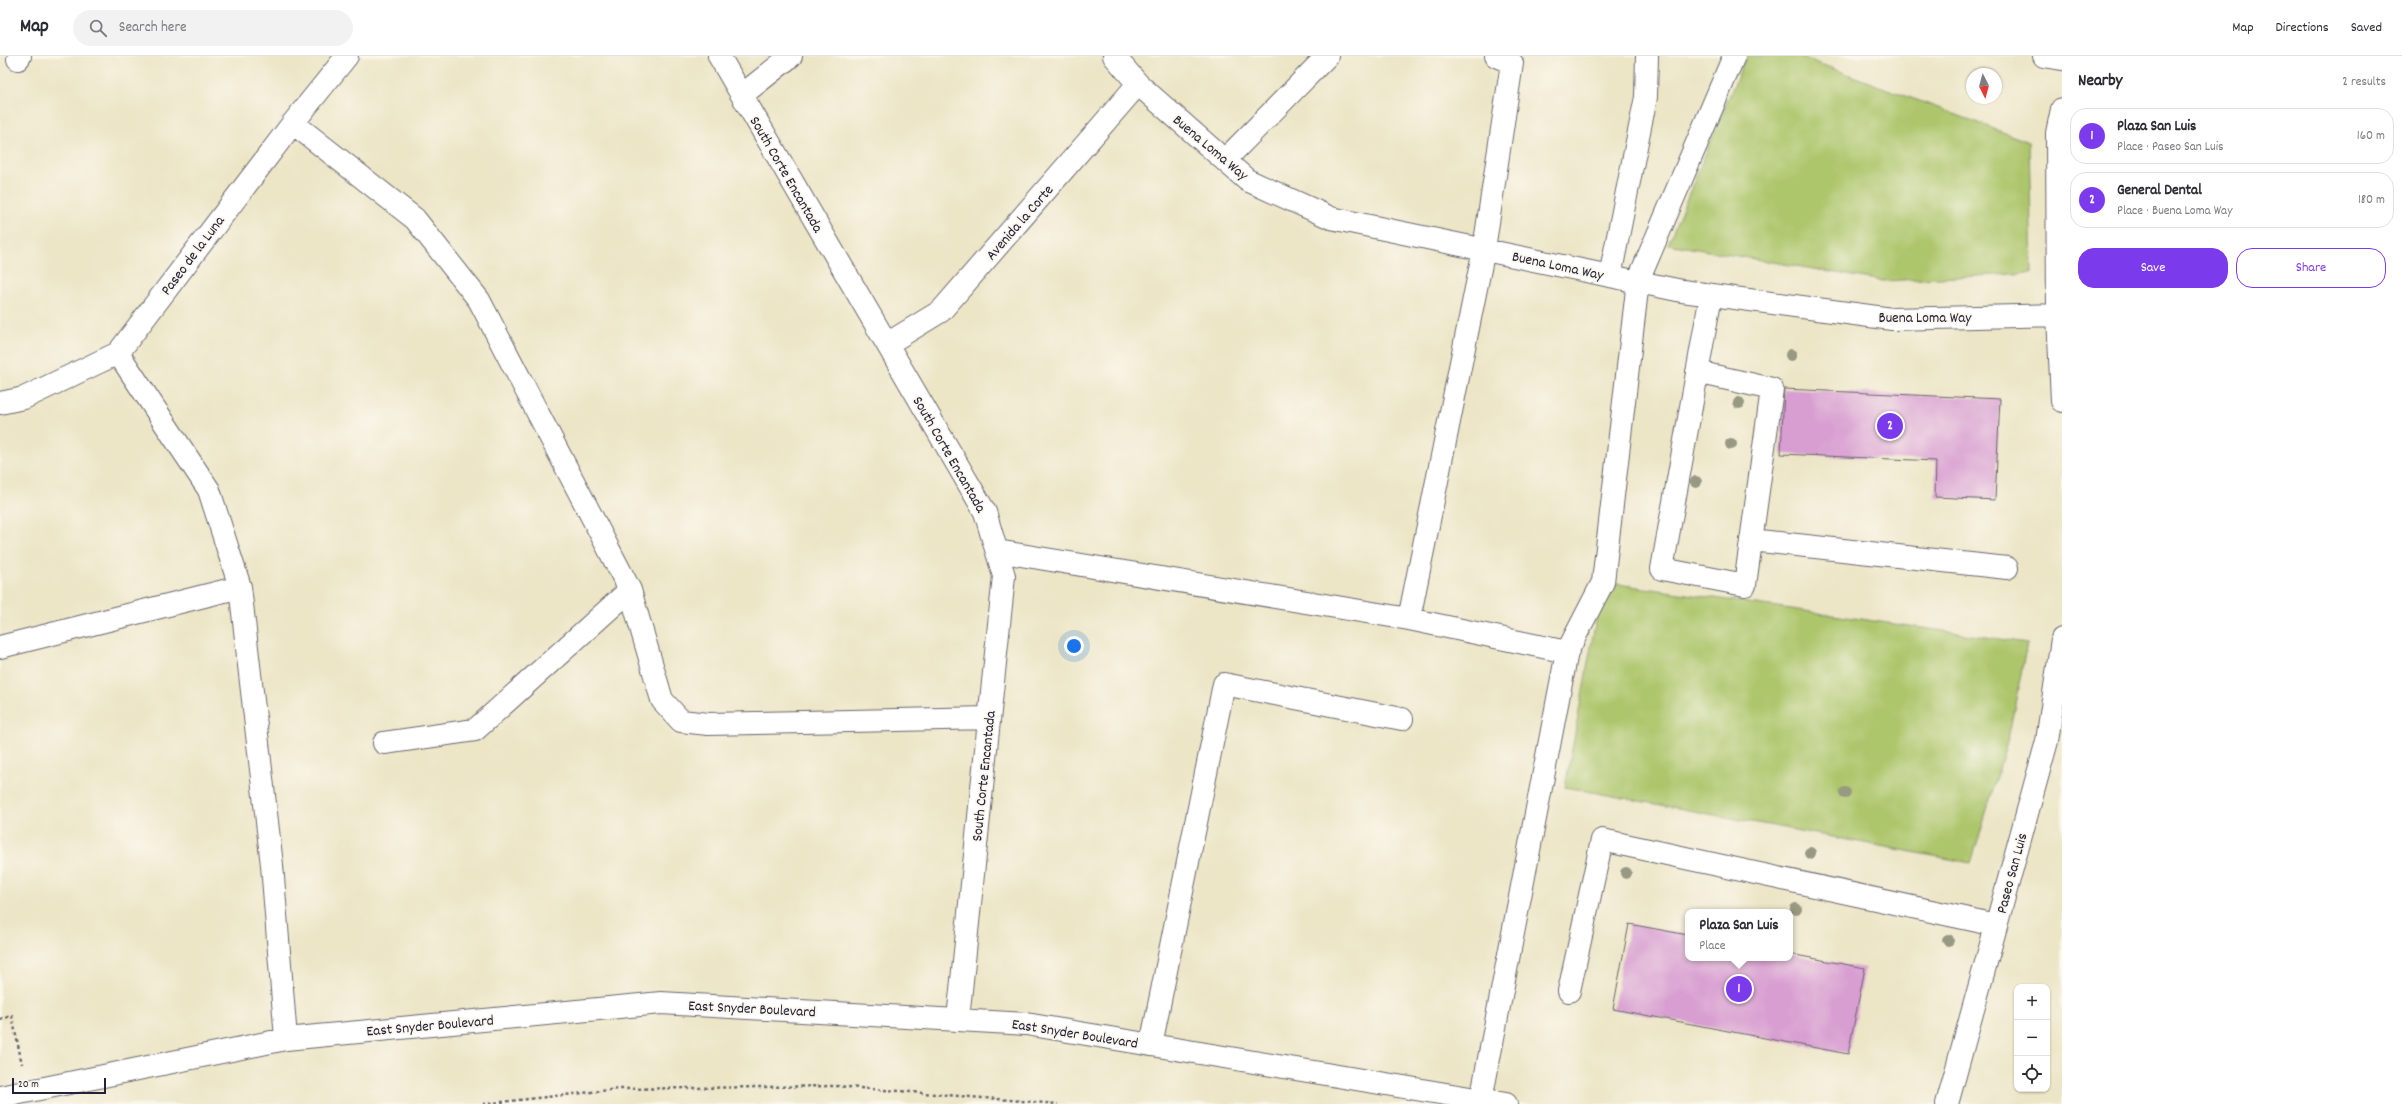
<!DOCTYPE html>
<html lang="en">
<head>
<meta charset="utf-8">
<style>
	:root { --surface:#fff; --page:#f2f2f3; --text:#2b2b33; --muted:#7c7c81; --line:#e1e1e2; --accent:#7c3aed }
	body { margin:0; font-family:Dekko,sans-serif; background:var(--page); color:var(--text) }
	.controls { position:absolute; right:12px; bottom:12px; display:grid; overflow:hidden; border-radius:8px; box-shadow:0 1px 3px #0004 }
	.controls button { width:36px; height:36px; display:grid; place-items:center; padding:0; border:0; border-bottom:1px solid var(--line); background:var(--surface); color:var(--text); font:20px sans-serif }
	.compass { position:absolute; left:1966px; top:12px; width:36px; height:36px; border-radius:50%; background:var(--surface); box-shadow:0 1px 3px #0004; rotate:174deg }
	.scale { position:absolute; left:12px; bottom:10px; width:94px; box-sizing:border-box; padding-left:4px; border:2px solid #22223b; border-top:0; font-size:11px; line-height:14px; white-space:nowrap; color:#22223b; -webkit-text-stroke:3px #fbf7ec; paint-order:stroke }
	.you { position:absolute; left:1074px; top:590px; width:14px; height:14px; margin:-10px; border:3px solid #fff; border-radius:50%; background:#1a73e8; box-shadow:0 0 0 6px #1a73e833 }
	.badge { display:grid; place-items:center; width:26px; height:26px; border-radius:50%; background:var(--accent); color:#fff; font-size:13px; font-weight:700 }
	.pin { position:absolute; translate:-50% -50%; border:2px solid #fff; box-shadow:0 1px 4px #0006 }
	.popup { position:absolute; left:1685px; top:853px; width:108px; height:52px; box-sizing:border-box; display:grid; place-content:center; border-radius:8px; background:var(--surface); filter:drop-shadow(0 1px 3px #0005); font-size:13px; white-space:nowrap; color:var(--muted) }
	.popup b { font-size:15px; color:var(--text) }
	.popup::after { content:''; position:absolute; left:50%; top:100%; margin-left:-8px; border:8px solid transparent; border-top-color:var(--surface) }
	.list { margin:0; padding:0; list-style:none }
	h2 { display:flex; justify-content:space-between; align-items:center; height:52px; margin:0; padding:0 16px; font-size:17px }
	h2 small { font-size:13px; font-weight:400; color:var(--muted) }
	.list li { display:grid; grid-template-columns:26px 1fr auto; gap:12px; align-items:center; box-sizing:border-box; height:56px; margin:0 8px 8px; padding:0 8px; border:1px solid var(--line); border-radius:16px }
	.list b { display:block; font-size:15px; white-space:nowrap }
	.list p { margin:0; font-size:13px; white-space:nowrap; color:var(--muted) }
	.list em { font-size:13px; font-style:normal; color:var(--muted) }
	.actions { display:flex; gap:8px; padding:12px 16px }
	.actions a { flex:1; padding:9px 0; border:1px solid var(--accent); border-radius:16px; text-align:center; font-size:14px; color:var(--accent) }
	.actions .main { background:var(--accent); color:#fff }
	.icon { flex:none; width:22px; height:22px; fill:none; stroke:currentColor; stroke-width:2; stroke-linecap:round; stroke-linejoin:round }
	.map { position:relative; flex:none; width:2062px; height:1048px; overflow:hidden }
	header { display:flex; align-items:center; gap:24px; box-sizing:border-box; height:56px; padding:0 20px; background:var(--surface); border-bottom:1px solid var(--line) }
	header strong { font-size:19px }
	nav { display:flex; gap:22px; margin-inline-start:auto; font-size:14px }
	.search { width:280px; height:36px; background:var(--page); display:flex; align-items:center; gap:10px; box-sizing:border-box; padding:0 14px; border-radius:22px; color:var(--muted); font-size:15px }
	main { display:flex }
	aside { flex:1; background:var(--surface) }
	.map>svg:first-child { display:block }
	.grass { fill:#adc66c; stroke:#687454 }
	.building { fill:#d89ed1 }
	.lines { fill:none; stroke-linecap:round; stroke-linejoin:round }
	.minor-casing { stroke:#69666c; stroke-width:24 }
	.path { stroke:#69666c; stroke-width:2.5; stroke-dasharray:3 3; stroke-linecap:butt }
	.minor { stroke:#fff; stroke-width:22 }
	.tree { fill:#989983 }
	.labels { text-anchor:middle; stroke-width:3.5; stroke-linejoin:round; paint-order:stroke }
	.street-label { font-size:15px; fill:#22223b; stroke:#fbf7ec }
</style>
</head>
<body>
<header>
<strong>Map</strong>
<div class="search"><svg class="icon" aria-label="search" viewBox="0 0 24 24"><circle cx="10" cy="10" r="6"/><path d="M15 15l6 6"/></svg>Search here</div>
<nav><a>Map</a><a>Directions</a><a>Saved</a></nav>
</header>
<main>
<div class="map">
<svg width="2062" height="1048" viewBox="0 0 2062 1048">
	<rect width="100%" height="100%" fill="#fbf7ec"/>
	<filter id="ink" filterUnits="userSpaceOnUse"><feTurbulence type="fractalNoise" baseFrequency=".025" numOctaves="2"/><feDisplacementMap in="SourceGraphic" scale="8" xChannelSelector="R" yChannelSelector="G"/><feConvolveMatrix kernelMatrix="1 2 1 2 8 2 1 2 1" color-interpolation-filters="sRGB"/></filter>
	<filter id="wash" filterUnits="userSpaceOnUse"><feTurbulence type="fractalNoise" baseFrequency=".012" numOctaves="4" result="noise"/><feDisplacementMap in="SourceGraphic" scale="16" xChannelSelector="R" yChannelSelector="G"/><feGaussianBlur stdDeviation="0.9" result="paint"/><feColorMatrix in="noise" values="0 0 0 0 0 0 0 0 0 0 0 0 0 0 0 0 0 1.4 0 .05"/><feComposite in="paint" operator="in"/></filter>
	<g filter="url(#wash)">
		<rect width="100%" height="100%" fill="#ece5c6"/>
		<path class="grass" d="M1746 0H1799L2029 86 2032 217 1883 225 1668 188Z
			M1603 526 2027 587 2008 683 1971 807 1565 731Z"/>
		<g id="blocks">
			<path class="building" d="M1784 333 2000 343 1995 444 1935 441 1936 405 1781 398Z
				M1629 868 1688 879V902H1790V898L1865 912 1848 998 1613 953Z"/>
		</g>
	</g>
	<g filter="url(#ink)">
		<use href="#blocks" fill-opacity="0" stroke="#69666c" stroke-width="1"/>
		<g class="lines">
			<g class="minor-casing">
				<path id="minor" d="M719 0 985 456 1004 520 958 963
					M1114 0 1138 28 1247 124 1331 162 1682 235 1892 263 2062 259
					M2044 0 2062 3
					M18 3 20 0
					M742 39 791 0
					M2062 53 2057 77 2058 259 2062 345
					M293 67 415 163 479 244 630 534 662 644 681 665 708 668 989 662
					M1225 104 1327 0
					M1610 220 1646 41 1647 0
					M887 288 941 255 1138 28
					M118 297 209 434 240 531 272 809 286 983
					M1697 316 1772 333 1745 529 1662 513 1711 239
					M0 347 24 342 118 297 293 67 347 0
					M1751 484 2007 512
					M997 495 1409 563 1567 596
					M1409 563 1484 193 1512 7 1496 0
					M0 591 240 531
					M384 687 475 674 630 534
					M1569 935 1602 784 1996 869
					M1151 989 1224 628 1402 663
					M0 1041 286 983 661 947 1026 968 1506 1048
					M1481 1044 1567 596 1603 526 1638 225 1734 0
					M1947 1048 2047 685 2062 583"/>
			</g>
			<path class="path" d="M0 963 12 960 22 1008
				M483 1048 619 1033 836 1030 1058 1048"/>
			<use href="#minor" class="minor"/>
		</g>
		<g class="tree">
			<circle cx="1791" cy="299" r="6"/>
			<circle cx="1739" cy="347" r="6"/>
			<circle cx="1731" cy="388" r="6"/>
			<circle cx="1696" cy="426" r="6"/>
			<circle cx="1845" cy="737" r="6"/>
			<circle cx="1810" cy="797" r="6"/>
			<circle cx="1626" cy="817" r="6"/>
			<circle cx="1796" cy="853" r="6"/>
			<circle cx="1948" cy="884" r="6"/>
		</g>
	</g>
	<g class="labels">
		<g class="street-label">
			<text transform="translate(1211 91) rotate(40)" y="5">Buena Loma Way</text>
			<text transform="translate(787 118) rotate(60)" y="5">South Corte Encantada</text>
			<text transform="translate(1019 166) rotate(-49)" y="5">Avenida la Corte</text>
			<text transform="translate(192 199) rotate(-53)" y="5">Paseo de la Luna</text>
			<text transform="translate(1558 209) rotate(12)" y="5">Buena Loma Way</text>
			<text x="1925" y="266">Buena Loma Way</text>
			<text transform="translate(950 398) rotate(60)" y="5">South Corte Encantada</text>
			<text transform="translate(983 720) rotate(-84)" y="5">South Corte Encantada</text>
			<text transform="translate(2011 817) rotate(-75)" y="5">Paseo San Luis</text>
			<text transform="translate(752 952) rotate(3)" y="5">East Snyder Boulevard</text>
			<text transform="translate(430 969) rotate(-5)" y="5">East Snyder Boulevard</text>
			<text transform="translate(1075 977) rotate(9)" y="5">East Snyder Boulevard</text>
		</g>
	</g>
</svg>
<div class="controls">
<button>+</button>
<button>−</button>
<button><svg class="icon" aria-label="locate" viewBox="0 0 24 24"><circle cx="12" cy="12" r="6"/><path d="M12 2v4M12 18v4M2 12h4M18 12h4"/></svg></button>
</div>
<svg class="compass" viewBox="-18 -18 36 36"><path d="M0-13l5 13h-10z" fill="#e53935"/><path d="M0 13l5-13h-10z" fill="#7c7c81"/></svg>
<div class="scale">20 m</div>
<div class="you"></div>
<div class="pin badge" style="left:1739px;top:933px">1</div>
<div class="popup"><b>Plaza San Luis</b>Place</div>
<div class="pin badge" style="left:1890px;top:370px">2</div>
</div>
<aside>
<h2>Nearby<small>2 results</small></h2>
<ul class="list">
<li><span class="badge">1</span><div><b>Plaza San Luis</b><p>Place · Paseo San Luis</p></div><em>160 m</em></li>
<li><span class="badge">2</span><div><b>General Dental</b><p>Place · Buena Loma Way</p></div><em>180 m</em></li>
</ul>
<div class="actions"><a class="main">Save</a><a>Share</a></div>
</aside>
</main>
</body>
</html>
